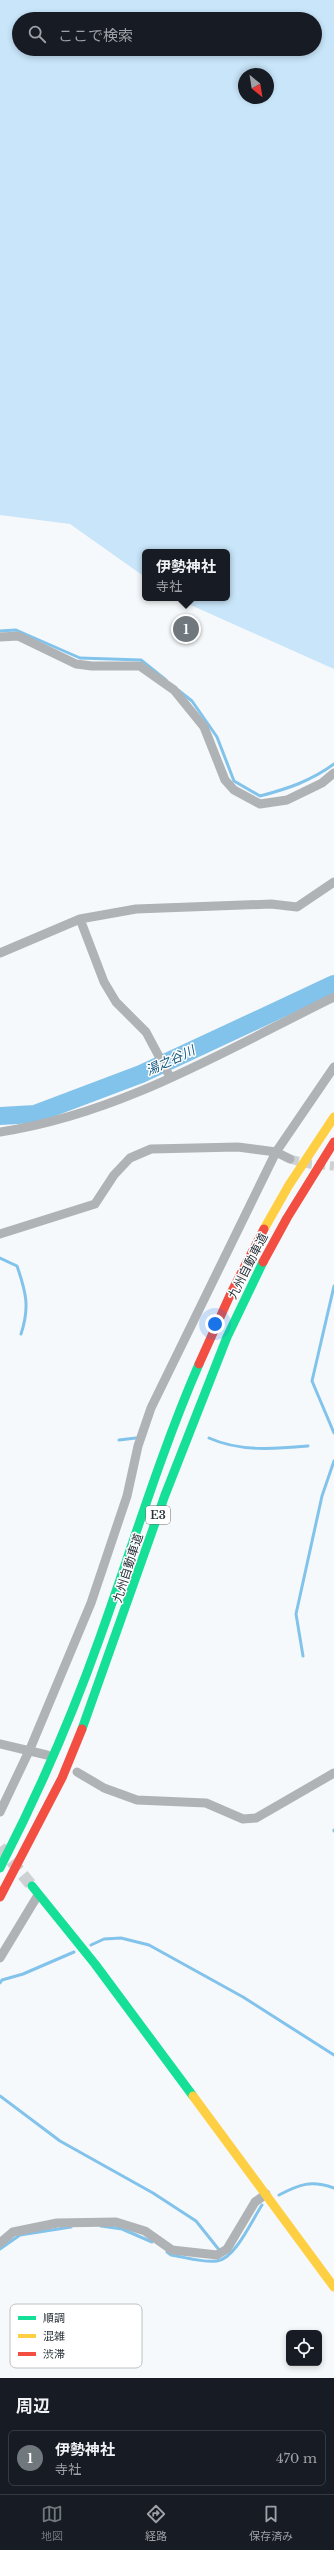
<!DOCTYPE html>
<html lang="ja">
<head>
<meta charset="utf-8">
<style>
	:root { --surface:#171b24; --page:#20242c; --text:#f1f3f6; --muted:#9ea1a6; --line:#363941; --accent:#70787d }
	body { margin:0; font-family:"Libre Baskerville","Noto Sans JP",serif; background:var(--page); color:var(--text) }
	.controls { position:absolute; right:12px; bottom:12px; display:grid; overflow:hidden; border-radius:6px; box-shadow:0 2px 6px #0003 }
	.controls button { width:36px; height:36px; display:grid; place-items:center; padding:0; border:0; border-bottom:1px solid var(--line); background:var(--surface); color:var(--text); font:20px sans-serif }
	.compass { position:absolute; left:238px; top:68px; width:36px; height:36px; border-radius:50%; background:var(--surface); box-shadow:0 2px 6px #0003; rotate:150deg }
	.you { position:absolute; left:215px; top:1324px; width:14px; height:14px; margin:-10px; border:3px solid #fff; border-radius:50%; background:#1a73e8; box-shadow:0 0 0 6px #1a73e833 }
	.badge { display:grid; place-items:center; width:26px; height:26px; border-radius:50%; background:var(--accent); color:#fff; font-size:13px; font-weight:700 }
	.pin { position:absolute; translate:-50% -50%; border:2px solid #fff; box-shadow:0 1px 4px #0006 }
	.popup { position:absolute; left:142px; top:549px; width:88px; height:52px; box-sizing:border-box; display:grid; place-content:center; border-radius:6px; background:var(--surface); filter:drop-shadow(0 1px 3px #0005); font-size:13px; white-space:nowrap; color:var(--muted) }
	.popup b { font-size:15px; color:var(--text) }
	.popup::after { content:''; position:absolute; left:50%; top:100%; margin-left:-8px; border:8px solid transparent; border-top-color:var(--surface) }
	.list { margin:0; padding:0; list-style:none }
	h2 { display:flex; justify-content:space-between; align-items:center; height:52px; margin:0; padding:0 16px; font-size:17px }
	h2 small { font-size:13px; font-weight:400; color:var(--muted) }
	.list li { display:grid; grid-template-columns:26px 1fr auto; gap:12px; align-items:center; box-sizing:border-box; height:56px; margin:0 8px 8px; padding:0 8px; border:1px solid var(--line); border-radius:6px }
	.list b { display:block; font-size:15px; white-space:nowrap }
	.list p { margin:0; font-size:13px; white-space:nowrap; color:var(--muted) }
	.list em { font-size:13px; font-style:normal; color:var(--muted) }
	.icon { flex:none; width:22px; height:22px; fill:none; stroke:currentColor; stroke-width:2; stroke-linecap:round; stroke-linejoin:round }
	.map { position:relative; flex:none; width:334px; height:2378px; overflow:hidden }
	.search { position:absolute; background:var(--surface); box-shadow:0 2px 6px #0003; left:12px; right:12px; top:12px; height:44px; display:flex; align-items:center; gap:10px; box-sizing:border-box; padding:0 14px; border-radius:22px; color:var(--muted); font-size:15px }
	.sheet { height:116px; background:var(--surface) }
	nav { display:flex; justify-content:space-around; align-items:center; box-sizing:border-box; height:56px; border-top:1px solid var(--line); background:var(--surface); font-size:11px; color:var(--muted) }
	nav a { display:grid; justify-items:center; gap:2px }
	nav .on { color:var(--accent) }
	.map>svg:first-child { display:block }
	.green { fill:#c8e5f9; fill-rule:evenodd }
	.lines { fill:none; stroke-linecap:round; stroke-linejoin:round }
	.stream { stroke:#82c3eb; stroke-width:3 }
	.river { stroke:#82c3eb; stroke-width:18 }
	.street-tunnel { stroke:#cdd1d4; stroke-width:9; stroke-dasharray:9 4.5; stroke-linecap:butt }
	.secondary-tunnel { stroke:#cdd1d4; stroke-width:12; stroke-dasharray:12 6; stroke-linecap:butt }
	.street { stroke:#b0b3b6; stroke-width:9 }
	.fast { stroke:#16e098; stroke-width:9 }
	.slow { stroke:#ffcf43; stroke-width:9 }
	.jam { stroke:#f24e42; stroke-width:9 }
	.labels { text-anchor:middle; stroke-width:3; stroke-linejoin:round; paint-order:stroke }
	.shield { fill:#fff; stroke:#687074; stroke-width:1 }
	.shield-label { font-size:11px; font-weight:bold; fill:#283239 }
	.street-label { font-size:12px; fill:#283239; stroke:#fff }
	.water-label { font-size:13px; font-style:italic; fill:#175b80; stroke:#fff }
	.key { fill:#fff; stroke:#bec2c4; stroke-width:1 }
	.key-label { font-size:11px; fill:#283239 }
</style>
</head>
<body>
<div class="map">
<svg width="334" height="2378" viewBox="0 0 334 2378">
	<rect width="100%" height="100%" fill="#f6f9fb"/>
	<path class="green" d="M0 0H334V669L175 598H227V552H145V577L70 524 0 515ZM19 19H315V49H19ZM244 74H268V98H244Z"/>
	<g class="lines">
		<path class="stream" d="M0 631 16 630 80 658 141 660 166 680
			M178 690 192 701 217 737 234 781 260 796C287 789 311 781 334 764
			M0 1258 17 1266C26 1292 30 1307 21 1334
			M334 1286 312 1381 334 1433
			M209 1438C240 1452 275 1449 308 1446
			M119 1440 136 1438
			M303 1656 296 1614 322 1496 334 1461
			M334 1830V1831
			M91 1945 104 1939 121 1938 149 1945 243 1997 334 2055
			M0 1983 2 1980 23 1974 74 1952
			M0 2096 60 2141 153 2193 196 2221 220 2251
			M279 2195C300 2184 311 2180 334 2188
			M101 2226 122 2229 152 2242
			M0 2249 20 2235 71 2227
			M167 2252 171 2255C185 2257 203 2263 217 2261 235 2259 252 2220 262 2205"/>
		<path class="river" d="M0 1116 35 1114 141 1074 334 984"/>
		<path class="street-tunnel" d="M290 1159 309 1164 334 1166"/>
		<path class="secondary-tunnel" d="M0 1847 32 1886"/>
		<path class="street" d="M0 637 18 636 76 664 92 666H140L174 690 204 727 225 780 234 790 260 804 287 800 322 783 334 773
			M80 919 104 982 116 1002 146 1032 170 1077
			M0 953 80 919 136 909 271 904 297 907 334 882
			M0 1132C120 1114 226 1050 334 997
			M0 1234 95 1204 114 1175 130 1158 151 1149 238 1147 276 1152 290 1159
			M0 1744 47 1755
			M77 1772 104 1788 137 1800 206 1803 243 1819 256 1818 334 1773
			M0 1812 30 1749 91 1603 127 1496 138 1446 151 1408 276 1152 334 1067
			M0 1958 38 1895
			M0 2243 13 2232 57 2223 116 2222 145 2231 172 2250 217 2255 227 2249 255 2202 266 2194"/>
		<path class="fast" d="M82 1729 165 1495 227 1337 263 1262
			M0 1868C38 1794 71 1719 99 1640 132 1548 160 1454 199 1364
			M32 1886 95 1964 193 2096"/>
		<path class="slow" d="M264 1229 289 1185 334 1117
			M193 2096 334 2287"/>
		<path class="jam" d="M263 1262 287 1218 334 1142
			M199 1364 231 1293 264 1229
			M0 1897 62 1778 82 1729"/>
	</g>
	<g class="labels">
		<rect class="shield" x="146" y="1506" width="24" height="18" rx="3"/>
		<g class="shield-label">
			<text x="158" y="1519">E3</text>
		</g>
		<g class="street-label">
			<text transform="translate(248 1266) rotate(-63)" y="4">九州自動車道</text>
			<text transform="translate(128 1568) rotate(-72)" y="4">九州自動車道</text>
		</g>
		<g class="water-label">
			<text transform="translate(170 1060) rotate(-25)" y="5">湯之谷川</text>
		</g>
	</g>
	<rect x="10" y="2304" width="132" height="64" rx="6" class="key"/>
	<rect x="18" y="2316" width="18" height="4" fill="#16e098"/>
	<rect x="18" y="2334" width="18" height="4" fill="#ffcf43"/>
	<rect x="18" y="2352" width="18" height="4" fill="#f24e42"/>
	<g class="key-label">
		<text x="43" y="2322">順調</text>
		<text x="43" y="2340">混雑</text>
		<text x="43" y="2358">渋滞</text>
	</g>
</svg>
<div class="controls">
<button><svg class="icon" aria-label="locate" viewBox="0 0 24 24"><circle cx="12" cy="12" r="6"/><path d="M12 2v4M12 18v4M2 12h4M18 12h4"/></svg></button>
</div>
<svg class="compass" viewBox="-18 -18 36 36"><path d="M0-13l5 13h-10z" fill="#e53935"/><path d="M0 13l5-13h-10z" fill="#9ea1a6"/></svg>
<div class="you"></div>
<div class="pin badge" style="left:186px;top:629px">1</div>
<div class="popup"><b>伊勢神社</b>寺社</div>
<div class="search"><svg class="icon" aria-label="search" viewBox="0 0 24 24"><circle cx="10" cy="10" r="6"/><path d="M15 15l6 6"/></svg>ここで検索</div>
</div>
<section class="sheet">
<h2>周辺<small></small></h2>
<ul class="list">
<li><span class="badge">1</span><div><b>伊勢神社</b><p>寺社</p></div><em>470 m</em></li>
</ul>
</section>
<nav>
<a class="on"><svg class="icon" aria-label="map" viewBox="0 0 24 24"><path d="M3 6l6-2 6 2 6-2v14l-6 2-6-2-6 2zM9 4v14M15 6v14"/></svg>地図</a>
<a><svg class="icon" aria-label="directions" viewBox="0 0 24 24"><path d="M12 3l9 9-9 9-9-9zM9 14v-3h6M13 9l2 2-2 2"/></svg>経路</a>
<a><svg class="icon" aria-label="saved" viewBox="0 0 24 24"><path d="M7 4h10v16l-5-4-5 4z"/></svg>保存済み</a>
</nav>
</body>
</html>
